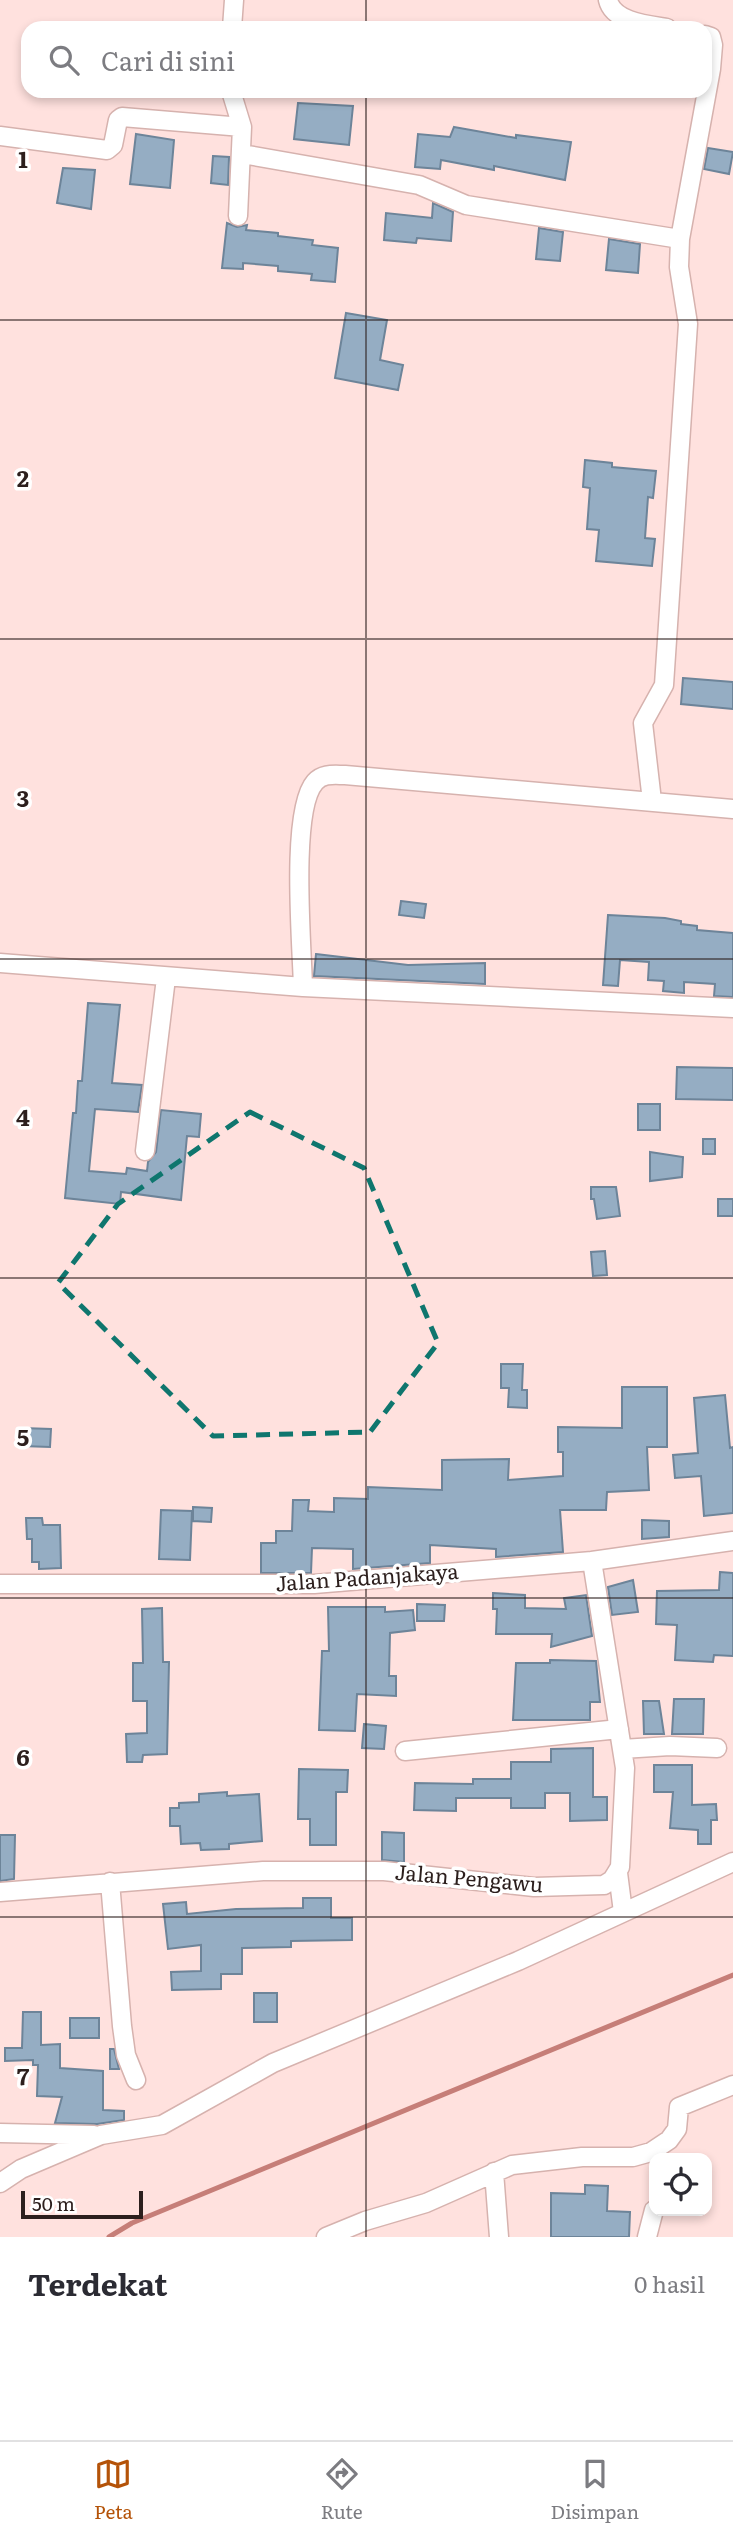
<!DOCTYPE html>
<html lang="id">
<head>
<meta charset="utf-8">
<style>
	:root { --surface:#fff; --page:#f2f2f3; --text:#2b2b33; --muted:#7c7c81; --line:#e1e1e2; --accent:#b45309 }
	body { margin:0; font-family:Literata,serif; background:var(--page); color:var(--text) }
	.controls { position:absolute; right:21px; bottom:21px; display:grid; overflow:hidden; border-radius:14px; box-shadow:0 4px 10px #0003 }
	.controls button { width:63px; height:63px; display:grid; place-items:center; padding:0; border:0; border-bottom:2px solid var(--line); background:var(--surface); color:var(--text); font:35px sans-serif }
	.scale { position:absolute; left:21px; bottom:18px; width:122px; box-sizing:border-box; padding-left:7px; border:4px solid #2c1f1d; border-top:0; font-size:19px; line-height:24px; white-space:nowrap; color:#2c1f1d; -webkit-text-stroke:5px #fff; paint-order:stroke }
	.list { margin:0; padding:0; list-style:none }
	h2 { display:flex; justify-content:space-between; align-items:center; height:91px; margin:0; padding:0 28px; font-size:30px }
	h2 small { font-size:23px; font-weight:400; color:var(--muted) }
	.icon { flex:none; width:38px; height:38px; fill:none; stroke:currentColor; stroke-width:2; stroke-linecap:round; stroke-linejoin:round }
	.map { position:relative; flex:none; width:733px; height:2237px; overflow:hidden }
	.search { position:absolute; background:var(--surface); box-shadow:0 4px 10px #0003; left:21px; right:21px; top:21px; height:77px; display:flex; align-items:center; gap:18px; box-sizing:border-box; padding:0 24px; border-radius:21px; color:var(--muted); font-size:26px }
	.sheet { height:203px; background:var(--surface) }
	nav { display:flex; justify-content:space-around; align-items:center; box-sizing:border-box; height:98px; border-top:2px solid var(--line); background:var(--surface); font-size:19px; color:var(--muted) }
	nav a { display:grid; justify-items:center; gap:4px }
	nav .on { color:var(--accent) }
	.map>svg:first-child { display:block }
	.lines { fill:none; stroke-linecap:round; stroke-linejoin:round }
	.stream { stroke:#c67e78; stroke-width:5 }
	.building { fill:#95adc3; stroke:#6d8499; stroke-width:2 }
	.minor-casing { stroke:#d6b2ae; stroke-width:21 }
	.minor { stroke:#fff; stroke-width:18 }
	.marked { fill:none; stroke:#0f766e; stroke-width:5; stroke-dasharray:14 9; stroke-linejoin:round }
	.grid { fill:none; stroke:#2c1f1d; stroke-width:2; stroke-opacity:0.55 }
	.labels { text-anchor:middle; stroke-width:7; stroke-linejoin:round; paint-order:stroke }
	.street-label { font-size:21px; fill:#2c1f1d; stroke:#fff }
	.grid-label { font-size:23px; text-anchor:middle; font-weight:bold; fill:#2c1f1d; stroke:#fff; stroke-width:7; stroke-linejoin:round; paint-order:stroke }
</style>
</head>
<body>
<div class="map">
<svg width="733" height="2237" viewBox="0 0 733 2237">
	<rect width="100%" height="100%" fill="#ffe1de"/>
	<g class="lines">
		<path class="stream" d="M109 2237 132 2223 733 1975"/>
	</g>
	<path class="building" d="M298 103 353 106 349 145 294 139Z
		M454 127 516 138V135L571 142 565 180 494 166V170L441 160 440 169 415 167 418 134 450 137Z
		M136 134 174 140 170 188 130 184Z
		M708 148 733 152 729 174 704 169Z
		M213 156 229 157 228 185 211 183Z
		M63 168 95 170 91 209 57 203Z
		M433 203 453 212 451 241 417 238 416 243 384 240 386 213 432 218Z
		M227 223 237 227 247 225 246 230 278 233V236L313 240 312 245 338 248 335 282 311 280 312 274 278 271V266L243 263V269L222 268Z
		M539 228 563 232 560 261 536 259Z
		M609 239 640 244 638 273 606 270Z
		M346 313 387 320 380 360 403 365 398 390 335 378Z
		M585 460 612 463V467L656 471 653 498 648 497 645 538 655 539 652 566 596 561 599 530 587 529 590 488 583 487Z
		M683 678 733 682V709L681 704Z
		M401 901 426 904 424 918 399 915Z
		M608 915 665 918 681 921V924L697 926V930L733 933V997L714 996 715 984 684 982V993L663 991 664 981 648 980 649 962 620 960 618 986 603 985Z
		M316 954 408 965 485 963V984L314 976Z
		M88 1003 120 1005 112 1083 142 1085 138 1112 95 1109 89 1171 126 1174 127 1168 147 1171 148 1162 156 1152 161 1110 201 1114 199 1137 187 1136 181 1200 121 1192 120 1204 65 1198 73 1113H76L78 1081H82Z
		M677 1067 733 1068V1100L676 1099Z
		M638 1104H660V1130H638Z
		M703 1139H715V1154H703Z
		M650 1152 683 1157 682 1177 650 1181Z
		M591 1187H616L620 1216 597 1219 594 1199H591Z
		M718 1199H733V1216H718Z
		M605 1251 607 1275 593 1276 591 1252Z
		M501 1364H523L522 1390H527V1408L508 1407 509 1388H501Z
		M622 1387H667V1447H647L649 1490 607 1492 606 1510H560L563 1552 496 1557V1549L430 1545V1563L353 1569V1549L312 1548 311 1573H261V1543H276V1531H292L293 1500H309L308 1511 334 1512V1498L368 1499V1487L442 1490V1460L509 1459 508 1480 563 1476V1452H558V1427L622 1428Z
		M725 1395 730 1448 733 1447V1513L704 1516 701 1476 675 1478 673 1455 698 1453 694 1398Z
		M22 1428 51 1429 50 1447 22 1446Z
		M193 1507 212 1508 211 1522 193 1521Z
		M161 1510 192 1511 190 1560 159 1559Z
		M26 1518H42L43 1525H60L61 1568 39 1569V1562H32V1539H27Z
		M642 1520 669 1521V1537L642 1539Z
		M720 1572 733 1573V1656L714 1655 713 1662 675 1660 677 1625 656 1624 657 1591 719 1590Z
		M633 1580 638 1612 612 1615 608 1587Z
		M493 1593 525 1595V1608L566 1609 564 1598 586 1595 592 1636 551 1647 552 1634H496L497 1609H493Z
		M417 1604 445 1605 444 1621H417Z
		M328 1607H385V1612L413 1610 415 1630 390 1633 389 1676H396V1696L357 1694 355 1731 319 1730 322 1651H329Z
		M162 1608 163 1662H169L167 1754 143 1755 142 1762H127L126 1734 147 1733V1701H133V1663H143L142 1609Z
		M550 1660 596 1661 600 1702H590V1720H513L516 1663H550Z
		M674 1699H704L703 1734H672Z
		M643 1701H659L664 1734H644Z
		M364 1724 386 1726 384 1749 362 1748Z
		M593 1748V1797H607V1820L570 1821V1793H545V1808H511V1798H456V1811L414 1810 415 1783 473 1784V1779H511V1762H551V1749Z
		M654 1765H692V1805L716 1804 717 1820H711V1844H698V1830L670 1828 673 1792H654Z
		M299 1769 348 1770 347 1792H336V1845H310V1819H298Z
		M227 1792V1796L259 1794 262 1841 229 1844V1849L201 1850 200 1843 181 1844 180 1826H170V1808H179V1803L199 1802V1794Z
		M382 1832 404 1833V1862L382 1860Z
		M0 1835H15L14 1879 0 1881Z
		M303 1898H331V1918H352V1940L291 1941V1947L242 1948V1974H221V1989L172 1990 171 1972 201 1971V1945L168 1949 163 1904 186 1902 187 1914 236 1909 303 1908Z
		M254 1993H277V2022H254Z
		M23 2012H41V2045L60 2044V2068L103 2071V2110L124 2111V2120L97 2124 55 2123 62 2097 37 2096 38 2065H33V2060L5 2061V2048H22Z
		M70 2018H99V2038H70Z
		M110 2049H114L119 2069H110Z
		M585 2185 608 2186 607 2211 630 2212 629 2237H551V2193L585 2194Z"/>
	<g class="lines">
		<g class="minor-casing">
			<path id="minor" d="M608 0C613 22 648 25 667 28
				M232 28 234 0
				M231 91 242 127 238 216
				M0 136 107 150 113 145 118 120 122 117 242 127
				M242 154 419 185 466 205 680 239
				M652 801 643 723 664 685 688 324 679 267 680 239 711 69 713 45 711 37 705 35
				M0 963 303 987 733 1008
				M303 987C302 946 290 810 315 782 323 773 334 775 345 775L733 809
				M145 1151 166 978
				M0 1584H314L592 1561 733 1541
				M622 1749 670 1746 717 1748
				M405 1751 619 1729
				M618 1873 623 1912
				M110 1882 122 2026 126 2055 136 2080
				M0 1892 263 1871H384L534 1887 604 1885 612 1880 620 1867 625 1768 592 1561
				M0 2133 94 2135
				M494 2172 499 2237
				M0 2183 21 2169 101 2135 162 2125 273 2063 518 1961 733 1862
				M326 2237 365 2221 426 2203 512 2165 582 2157H633L651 2152 669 2140 677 2129 679 2107 733 2085
				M647 2237 654 2210"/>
		</g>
		<use href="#minor" class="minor"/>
	</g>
	<path class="marked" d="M250 1112 364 1168 438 1343 370 1432 213 1436 58 1283 118 1204Z"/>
	<path class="grid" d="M366 0V28M366 91V2237M0 320H733M0 639H733M0 959H733M0 1278H733M0 1598H733M0 1917H733"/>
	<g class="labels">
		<g class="street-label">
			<text transform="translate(367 1578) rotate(-4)" y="7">Jalan Padanjakaya</text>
			<text transform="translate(469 1879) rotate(5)" y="7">Jalan Pengawu</text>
		</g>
	</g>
	<g class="grid-label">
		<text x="23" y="168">1</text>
		<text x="23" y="487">2</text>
		<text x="23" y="807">3</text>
		<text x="23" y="1126">4</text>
		<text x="23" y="1446">5</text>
		<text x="23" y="1766">6</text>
		<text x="23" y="2085">7</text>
	</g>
</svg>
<div class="controls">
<button><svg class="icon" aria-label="locate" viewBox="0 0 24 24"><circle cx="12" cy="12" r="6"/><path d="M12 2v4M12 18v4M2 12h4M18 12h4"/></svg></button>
</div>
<div class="scale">50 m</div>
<div class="search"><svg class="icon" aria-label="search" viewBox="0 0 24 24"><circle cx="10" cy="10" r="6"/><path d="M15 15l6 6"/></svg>Cari di sini</div>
</div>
<section class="sheet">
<h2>Terdekat<small>0 hasil</small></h2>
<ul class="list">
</ul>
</section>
<nav>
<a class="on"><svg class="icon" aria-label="map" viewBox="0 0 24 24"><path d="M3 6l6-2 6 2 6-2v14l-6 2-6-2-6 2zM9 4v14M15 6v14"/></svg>Peta</a>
<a><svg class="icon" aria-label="directions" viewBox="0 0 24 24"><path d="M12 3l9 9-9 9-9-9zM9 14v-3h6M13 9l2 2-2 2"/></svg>Rute</a>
<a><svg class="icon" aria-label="saved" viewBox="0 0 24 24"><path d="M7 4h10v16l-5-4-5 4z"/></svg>Disimpan</a>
</nav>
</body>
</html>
